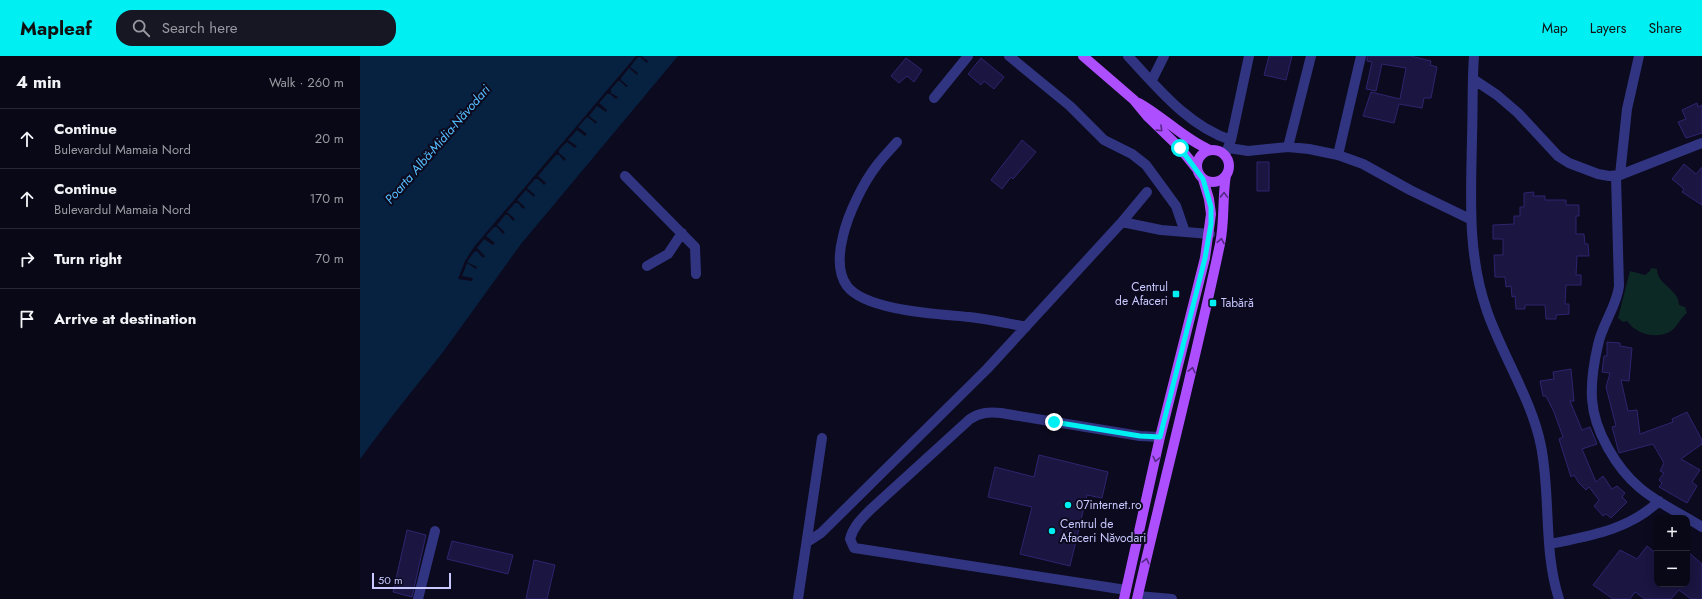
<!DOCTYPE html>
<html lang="en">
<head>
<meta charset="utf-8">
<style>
	:root { --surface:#090816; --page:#171623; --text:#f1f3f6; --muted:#999aa1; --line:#292935; --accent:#00eff3 }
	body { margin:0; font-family:Jost,sans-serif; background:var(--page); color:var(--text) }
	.controls { position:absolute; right:12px; bottom:12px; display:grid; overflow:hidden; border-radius:8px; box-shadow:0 2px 10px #0003 }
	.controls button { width:36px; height:36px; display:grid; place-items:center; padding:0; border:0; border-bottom:1px solid var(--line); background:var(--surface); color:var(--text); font:20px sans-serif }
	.scale { position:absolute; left:12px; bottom:10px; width:79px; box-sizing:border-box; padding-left:4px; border:2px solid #c9c8ff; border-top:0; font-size:11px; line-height:14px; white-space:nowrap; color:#c9c8ff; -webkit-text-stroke:3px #0c0a1e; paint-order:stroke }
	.stop { position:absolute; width:12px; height:12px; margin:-9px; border:3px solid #00eff3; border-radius:50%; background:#fff }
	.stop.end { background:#00eff3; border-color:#fff; box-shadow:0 1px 4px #0008 }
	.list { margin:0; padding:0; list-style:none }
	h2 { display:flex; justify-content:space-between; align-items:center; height:52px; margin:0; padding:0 16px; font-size:17px }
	h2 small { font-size:13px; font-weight:400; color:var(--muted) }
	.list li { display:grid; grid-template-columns:26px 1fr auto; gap:12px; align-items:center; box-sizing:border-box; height:60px; padding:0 16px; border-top:1px solid var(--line) }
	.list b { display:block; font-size:15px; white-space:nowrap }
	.list p { margin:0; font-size:13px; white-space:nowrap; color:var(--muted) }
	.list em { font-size:13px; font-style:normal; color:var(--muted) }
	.icon { flex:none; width:22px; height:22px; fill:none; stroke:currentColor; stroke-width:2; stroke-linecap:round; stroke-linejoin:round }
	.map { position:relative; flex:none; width:1342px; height:543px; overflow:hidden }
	header { display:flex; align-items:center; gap:24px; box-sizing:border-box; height:56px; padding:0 20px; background:var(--accent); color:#111 }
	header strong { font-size:19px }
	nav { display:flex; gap:22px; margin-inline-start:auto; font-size:14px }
	.search { width:280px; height:36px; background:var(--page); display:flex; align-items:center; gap:10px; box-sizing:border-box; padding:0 14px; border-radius:16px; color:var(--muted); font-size:15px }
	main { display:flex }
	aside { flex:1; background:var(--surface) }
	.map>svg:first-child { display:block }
	.green { fill:#0d2925 }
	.water { fill:#072140 }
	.building { fill:#1a1541; stroke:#2d256f }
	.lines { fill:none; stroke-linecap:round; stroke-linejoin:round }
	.minor { stroke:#313581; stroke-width:10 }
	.major { stroke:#ae4fff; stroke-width:10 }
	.oneway { stroke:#552983 }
	.route { stroke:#00eff3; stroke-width:5 }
	.poi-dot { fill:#00eff3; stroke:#0c0a1e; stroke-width:1.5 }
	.labels { text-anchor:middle; stroke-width:4; stroke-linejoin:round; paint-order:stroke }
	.poi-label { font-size:12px; fill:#c9c8ff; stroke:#0c0a1e; text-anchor:start }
	.water-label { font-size:13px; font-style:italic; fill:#56bfff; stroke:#0c0a1e }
</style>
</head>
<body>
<header>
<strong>Mapleaf</strong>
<div class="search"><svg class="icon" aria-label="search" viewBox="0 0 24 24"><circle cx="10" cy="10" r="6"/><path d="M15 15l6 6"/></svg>Search here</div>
<nav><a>Map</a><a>Layers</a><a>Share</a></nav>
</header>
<main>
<aside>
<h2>4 min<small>Walk · 260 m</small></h2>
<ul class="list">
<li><svg class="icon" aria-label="ahead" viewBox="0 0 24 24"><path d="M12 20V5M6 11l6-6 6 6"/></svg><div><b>Continue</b><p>Bulevardul Mamaia Nord</p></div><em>20 m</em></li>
<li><svg class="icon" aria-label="ahead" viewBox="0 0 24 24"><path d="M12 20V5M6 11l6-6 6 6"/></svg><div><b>Continue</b><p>Bulevardul Mamaia Nord</p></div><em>170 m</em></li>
<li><svg class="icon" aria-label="right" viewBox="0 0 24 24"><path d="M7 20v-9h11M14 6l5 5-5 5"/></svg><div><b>Turn right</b></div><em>70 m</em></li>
<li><svg class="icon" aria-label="arrive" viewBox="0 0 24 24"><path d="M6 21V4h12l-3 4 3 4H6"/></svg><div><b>Arrive at destination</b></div></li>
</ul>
</aside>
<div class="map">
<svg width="1342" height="543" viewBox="0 0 1342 543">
	<rect width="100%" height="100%" fill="#0c0a1e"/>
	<path class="green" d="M1291 212 1297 213C1297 229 1319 233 1319 249L1325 251 1327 257C1320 262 1318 270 1311 275 1296 284 1276 278 1267 265L1263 266 1258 262 1270 215 1285 219 1290 215Z"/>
	<path class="water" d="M0 0H276L114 191 105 205 98 223 112 225 113 222 102 220 107 207 116 213 117 211 107 206 114 196 117 195 123 202 125 200 117 192 124 183 133 189 135 187 126 180 134 171H137L143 178 145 176 137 169 145 159H148L153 165 155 163 147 156 155 147H158L163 153 165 151 157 144 166 134 174 141 175 139 167 132 175 123H178L184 129 186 127 178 120 196 99H199L204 105 206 103 199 97V94L207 86 215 92 217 90 208 84 217 74 225 80 227 78 218 71 227 61 229 62 236 68 237 66 229 60 237 50 246 56 247 54 239 47 247 38H250L256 43 258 41 251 37V33L258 25H260L266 31 268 30 261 24V22L269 12 277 19 278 17 270 11 278 1H280L287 7 288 5 281 0H318L161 188 83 296 33 359 0 403Z"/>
	<path class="building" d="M909 0H932L926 24 904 19Z
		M1007 0H1051L1071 5 1070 9 1077 11 1071 42H1064L1062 52 1039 48 1034 67 1003 60 1011 36 1040 43 1046 12 1022 8 1016 35 1006 33 1012 6 1007 5Z
		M546 2 562 14 554 26 547 20 539 27 531 20Z
		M621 2 644 21 634 33 624 25 621 29 608 18Z
		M1337 47 1338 51 1342 49V77L1326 82 1318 66 1326 63 1322 54Z
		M662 84 676 96 653 123 651 121 642 133 631 124Z
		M897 106H909V135H897Z
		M1324 108 1336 118 1342 111V149L1322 136 1324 133 1312 123Z
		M1174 136 1173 140H1185V144H1206V149H1219V160H1216V178H1224L1225 188H1228L1229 200H1217L1216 219H1221V229H1206L1205 248H1209V258L1196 259V263H1186L1185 249H1165V253H1156L1155 240 1152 241 1151 230 1146 231 1145 221H1135L1134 199H1143V183H1133V169L1154 168V160H1160V151H1164V137Z
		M1247 286 1260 287V290L1272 292 1269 325 1261 324 1268 355 1277 354 1280 378 1313 366 1312 363 1327 356 1342 384V388L1321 403 1340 414 1332 426 1337 430 1327 447 1299 431 1302 427 1299 424 1304 417 1300 415 1304 407 1293 388 1259 397 1252 371 1256 370 1246 331 1250 317 1242 316 1244 300H1247Z
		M1211 313 1214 345H1210L1222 374 1230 371 1237 388 1222 393 1236 426 1243 420 1252 433 1257 430 1265 437 1262 441 1267 446 1251 462 1246 458 1243 460 1234 450 1239 444 1229 431 1226 434 1219 427 1214 419 1211 421 1199 383 1203 381 1194 356 1186 340H1183L1180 325 1194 323 1193 316Z
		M679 399 748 416 742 442 727 439 710 510 660 498 672 451 628 441 635 411 674 421Z
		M47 474 66 479 52 541 33 536Z
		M92 485 153 499 148 518 87 503Z
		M1287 490 1297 498V528H1327V495L1342 508V543H1331L1319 534 1311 543H1285L1275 536 1270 543H1253L1233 529 1260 494 1277 503Z
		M174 504 195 509 187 543H166Z"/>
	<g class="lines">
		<path class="minor" d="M649 0 710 50 744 84 772 98 786 109 816 150 825 176
			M768 0C798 32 828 70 871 84
			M1114 0C1112 27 1113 55 1112 82 1111 141 1107 198 1127 255 1142 299 1172 344 1181 390 1191 440 1183 494 1199 543
			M1113 23 1137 39 1158 57 1198 100 1209 107 1238 118 1249 120 1260 119 1342 87
			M792 24 804 0
			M574 42 608 0
			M537 86C530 94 523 101 517 109 503 127 488 158 483 180 479 196 477 216 487 230 506 255 579 258 609 261 628 263 647 267 666 271
			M928 91 951 0
			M869 92 888 95 928 91 949 93 978 99 1003 108 1050 134 1110 163
			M865 99 871 84 889 0
			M978 99 1001 0
			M1260 119 1267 53 1279 0
			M265 120 335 191 336 218
			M1256 120 1259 230C1257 250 1242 268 1238 289 1234 306 1231 326 1232 343 1234 375 1257 413 1280 432 1299 448 1322 458 1342 471
			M762 166 801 174 850 178
			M287 210 308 198 322 177
			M447 486 461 477 627 313 762 166 787 136
			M1190 488C1229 480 1269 474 1299 445
			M766 534 501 493 494 492 490 483C493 471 501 463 510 454L610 363C621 356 629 356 641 357L780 380 800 381
			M778 540 812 543
			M58 543 75 475
			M438 543 462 382"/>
		<path class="major" d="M723 0 774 44 788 61 820 92 837 113
			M779 47C804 61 824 83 850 94
			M837 110a16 16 0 1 1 32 0a16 16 0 1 1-32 0Z
			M764 543 800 381 845 202 851 158 849 143 843 123
			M777 543C804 425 835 307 860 188 865 165 862 142 866 119"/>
	</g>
	<defs><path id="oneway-chevron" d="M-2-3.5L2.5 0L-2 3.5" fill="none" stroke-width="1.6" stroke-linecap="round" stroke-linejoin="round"/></defs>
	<g class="oneway">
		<use href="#oneway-chevron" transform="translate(800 73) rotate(44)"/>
		<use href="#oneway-chevron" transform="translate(864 139) rotate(-88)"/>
		<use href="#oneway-chevron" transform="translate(861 185) rotate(-79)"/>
		<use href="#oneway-chevron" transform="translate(832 314) rotate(-77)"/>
		<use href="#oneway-chevron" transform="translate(796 403) rotate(103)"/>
		<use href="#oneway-chevron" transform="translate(786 505) rotate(-76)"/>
	</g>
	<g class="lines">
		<path class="route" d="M694 366 780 380 800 381 845 202 851 168V151L843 123 820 92"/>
	</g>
	<g class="poi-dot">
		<rect x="812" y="234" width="8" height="8" rx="2"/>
		<rect x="849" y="243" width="8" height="8" rx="2"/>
		<circle cx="708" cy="449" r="4"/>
		<circle cx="692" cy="475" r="4"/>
	</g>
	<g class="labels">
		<g class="poi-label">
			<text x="808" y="235" text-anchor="end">Centrul<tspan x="808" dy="14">de Afaceri</tspan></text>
			<text x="861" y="251">Tabără</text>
			<text x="716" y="453">07internet.ro</text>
			<text x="700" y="472">Centrul de<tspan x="700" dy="14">Afaceri Năvodari</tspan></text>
		</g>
		<g class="water-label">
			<text transform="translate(77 88) rotate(-49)" y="5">Poarta Albă-Midia-Năvodari</text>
		</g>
	</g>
</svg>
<div class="controls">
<button>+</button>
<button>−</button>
</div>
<div class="scale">50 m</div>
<div class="stop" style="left:820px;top:92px"></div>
<div class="stop end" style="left:694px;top:366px"></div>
</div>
</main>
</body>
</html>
